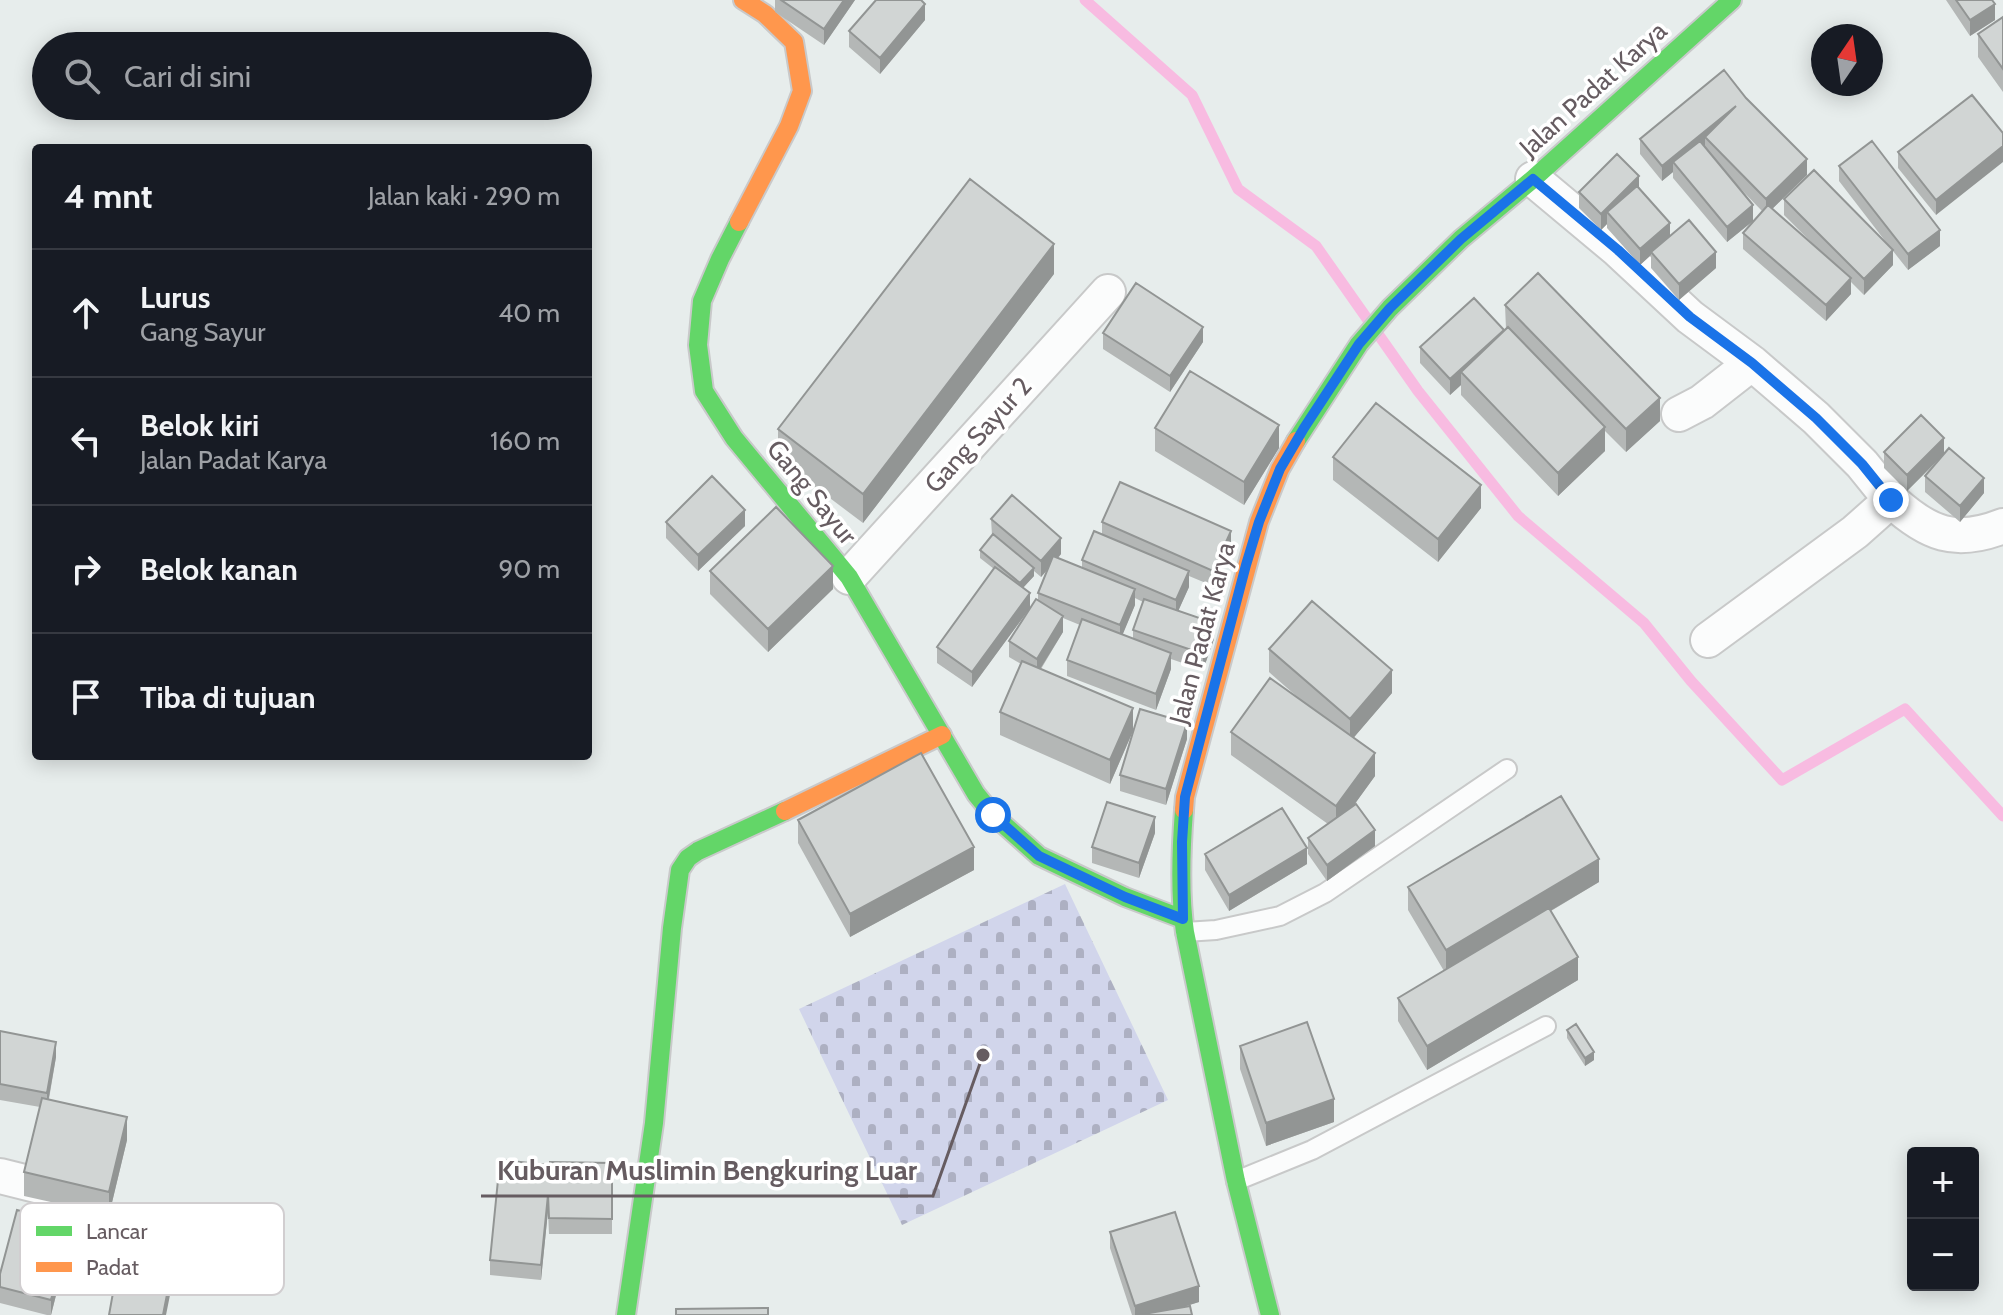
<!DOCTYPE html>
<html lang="id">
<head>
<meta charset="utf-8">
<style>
	:root { --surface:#171b24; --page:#242831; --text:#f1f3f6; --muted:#9ea1a6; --line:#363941 }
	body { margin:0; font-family:Cabin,sans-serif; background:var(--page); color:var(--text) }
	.controls { position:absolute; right:24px; bottom:24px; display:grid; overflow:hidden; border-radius:8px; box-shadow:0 4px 20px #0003 }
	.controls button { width:72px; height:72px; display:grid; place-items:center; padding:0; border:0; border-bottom:2px solid var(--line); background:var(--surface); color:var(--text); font:40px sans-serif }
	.compass { position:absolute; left:1811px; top:24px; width:72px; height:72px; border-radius:50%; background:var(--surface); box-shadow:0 4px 20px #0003; rotate:13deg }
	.stop { position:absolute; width:24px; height:24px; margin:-18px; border:6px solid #1a73e8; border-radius:50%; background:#fff }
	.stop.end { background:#1a73e8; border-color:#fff; box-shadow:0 2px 8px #0008 }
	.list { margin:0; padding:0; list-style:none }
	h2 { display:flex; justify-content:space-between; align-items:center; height:104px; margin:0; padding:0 32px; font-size:34px }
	h2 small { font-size:26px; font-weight:400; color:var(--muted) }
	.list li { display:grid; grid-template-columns:52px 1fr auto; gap:24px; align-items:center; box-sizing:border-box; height:128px; padding:0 32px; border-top:2px solid var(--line) }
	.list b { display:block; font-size:30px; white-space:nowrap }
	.list p { margin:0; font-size:26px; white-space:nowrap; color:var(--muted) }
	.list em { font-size:26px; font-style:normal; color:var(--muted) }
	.icon { flex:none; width:44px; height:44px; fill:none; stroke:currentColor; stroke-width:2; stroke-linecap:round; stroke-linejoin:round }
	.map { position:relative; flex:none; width:2003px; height:1315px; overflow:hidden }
	.search { position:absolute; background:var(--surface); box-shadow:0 4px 20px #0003; left:32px; top:32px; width:560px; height:88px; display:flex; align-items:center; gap:20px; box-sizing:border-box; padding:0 28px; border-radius:44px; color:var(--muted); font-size:30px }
	.panel { position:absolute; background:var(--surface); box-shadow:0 4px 20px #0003; left:32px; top:144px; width:560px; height:616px; border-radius:8px }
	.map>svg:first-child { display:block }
	.cemetery { fill:url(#cemetery-stones) }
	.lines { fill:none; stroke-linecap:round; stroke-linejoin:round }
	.stream { stroke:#f8bbe1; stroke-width:11 }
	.lane-casing { stroke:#c8c9c9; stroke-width:22 }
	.street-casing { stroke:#c8c9c9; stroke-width:38 }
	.fast-casing { stroke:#c9c9ca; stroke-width:22 }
	.slow-casing { stroke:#c9c9ca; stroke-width:22 }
	.lane { stroke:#fbfcfc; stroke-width:18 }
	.street { stroke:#fbfcfc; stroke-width:34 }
	.fast { stroke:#63d668; stroke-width:18 }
	.slow { stroke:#ff974d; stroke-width:18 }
	.wall { fill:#b4b7b6; fill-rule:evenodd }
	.shaded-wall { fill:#929594 }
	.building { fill:#d1d5d4; stroke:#929594; stroke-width:2 }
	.route { stroke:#1a73e8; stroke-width:10 }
	.labels { text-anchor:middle; stroke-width:7; stroke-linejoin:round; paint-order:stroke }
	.street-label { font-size:26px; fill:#665c61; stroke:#fff }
	.key { fill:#fff; stroke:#d1ced0; stroke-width:2 }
	.key-label { font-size:22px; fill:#665c61 }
	.leader { fill:none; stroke:#665c61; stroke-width:3 }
	.callout-dot { fill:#665c61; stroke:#fff; stroke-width:3 }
	.callout-label { font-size:28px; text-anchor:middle; font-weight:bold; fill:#665c61; stroke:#fff; stroke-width:7; stroke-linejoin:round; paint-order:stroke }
</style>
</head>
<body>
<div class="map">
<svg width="2003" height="1315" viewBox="0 0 2003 1315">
	<defs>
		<pattern id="cemetery-stones" width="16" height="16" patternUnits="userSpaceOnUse" patternTransform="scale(2)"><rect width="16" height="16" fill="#d1d5eb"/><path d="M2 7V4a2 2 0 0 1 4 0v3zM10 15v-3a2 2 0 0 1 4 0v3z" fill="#adb0c2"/></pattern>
	</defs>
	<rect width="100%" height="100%" fill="#e7edec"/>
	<path class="cemetery" d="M1065 884 1168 1100 902 1225 799 1009Z"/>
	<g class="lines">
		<path class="stream" d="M1085 0 1192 95 1238 189 1316 246 1368 320
			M1378 334 1418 391 1518 516 1644 623 1691 681 1782 780 1905 709 2003 816"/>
		<g class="lane-casing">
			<path id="lane" d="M1185 932 1216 930 1280 916 1325 893 1507 769
				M1236 1181 1312 1150 1546 1026"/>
		</g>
		<g class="street-casing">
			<path id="street" d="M1533 179 1618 250 1690 317 1752 363 1816 418 1862 464 1891 500 1855 532 1708 640
				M1679 414 1702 402 1752 363
				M1891 500C1928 534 1955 545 2003 526
				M849 577 1108 292
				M0 1176 64 1192"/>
		</g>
		<g class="fast-casing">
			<path id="fast" d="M739 222 720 259 702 301 698 345 704 391 734 438 849 577 976 794 993 815 1039 856 1125 897 1183 919
				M1296 441 1359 344 1390 308 1461 239 1533 179 1732 0
				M1184 810C1181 850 1179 893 1185 932L1236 1181 1270 1315
				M626 1315 654 1123 672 928 680 870 688 858 698 851 785 811"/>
		</g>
		<g class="slow-casing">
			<path id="slow" d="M739 222 789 126 802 91 794 42 765 14 743 0
				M1184 810 1185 797 1259 522 1280 469 1296 441
				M785 811 942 735"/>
		</g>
		<use href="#lane" class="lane"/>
		<use href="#street" class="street"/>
		<use href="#fast" class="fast"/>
		<use href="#slow" class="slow"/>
	</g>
	<path class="wall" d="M775 0H855L824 45 775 12Z
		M1946 0H1992L1995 20 1970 36Z
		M2003 17V92L1978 57V34Z
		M925 20 880 74 849 47V31Z
		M1724 70 1807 175 1772 209 1817 248 1784 215V199L1889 246 1839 181V166L1940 246 1908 270 1893 251V265L1864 295 1851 282V294L1826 321 1743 249V233L1762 211 1734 182 1753 221 1727 242 1673 178V172L1662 181 1640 154V139Z
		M1972 95 1936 215 1898 168V152Z
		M1639 187 1670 236 1716 268 1679 300 1651 268V255L1640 265 1607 228V224L1601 230 1579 208V192Z
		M1054 274 863 523 778 459V429Z
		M1505 305 1660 421 1626 452 1605 431V451L1558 496 1461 395V385L1450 395 1420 363V347L1504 331 1506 329Z
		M1103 333 1203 342 1170 392 1103 349Z
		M1155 428 1279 448 1244 505 1155 451Z
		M1884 452 1944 453 1984 493 1960 522 1925 492V476L1940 458 1907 491 1884 468Z
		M1333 457 1481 508 1438 562 1333 480Z
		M991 519 1061 554 1058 558 1082 568V560L1102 534V522L1231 546 1213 586 1189 576V587L1178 611 1214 639 1203 670 1171 659V669L1156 710 1067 676V660L1080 625 1063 618V632L1041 669 1133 731 1187 739 1166 805 1120 791V775L1133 731 1110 784 1000 735V712L1021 664 1009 657V641L1030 608 972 687 937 663V647L994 569 980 558V550L992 535ZM1048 569 1038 593V600L1030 608 1023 588 1034 576V571L1041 577ZM1135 598 1143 602 1133 630V639L1122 635 1135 605Z
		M666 522 745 526 698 571 666 538Z
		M710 571 833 589 768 652 710 594Z
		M1269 649 1392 693 1353 738 1375 776 1353 806 1375 846 1327 881 1308 854V838L1328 824 1231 755V732L1302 701 1269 672Z
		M798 820 974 870 850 937 798 843Z
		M1155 833 1139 878 1092 863V847Z
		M1205 854 1307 864 1229 911 1205 870Z
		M1599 882 1551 911 1578 980 1427 1070 1398 1021V998L1444 971 1408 910V887Z
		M1567 1030 1594 1060 1585 1066 1567 1038Z
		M0 1031 56 1057 49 1099 127 1140 109 1215 24 1196V1172L40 1107 0 1100Z
		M1240 1046 1334 1122 1266 1146 1240 1069Z
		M612 1163V1234H549L548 1211 541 1280 490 1275V1260L550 1165Z
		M1110 1232 1199 1302 1182 1307 1192 1315H1132L1110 1248Z
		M70 1240 51 1315H47L0 1303V1274Z"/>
	<path class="shaded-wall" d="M844 0H855L824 45V29Z
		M925 4V20L880 74V58Z
		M1995 4V20L1970 36V20Z
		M1736 106 1705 137V146L1678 168 1673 162V172L1662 181V166Z
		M2003 146V162L1936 215V200Z
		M1807 159V175L1766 215V199Z
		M1639 176V191L1607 212V224L1601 230V214Z
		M1753 205V221L1727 242V227Z
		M1670 223V238L1651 252V255L1640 265V249Z
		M1940 230V246L1908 270V254Z
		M1054 244V274L863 523V494Z
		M1893 250V265L1864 295V279Z
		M1716 252V268L1679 300V284Z
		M1851 278V294L1826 321V305Z
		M1203 327V342L1170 392V376Z
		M1504 330 1468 379 1461 372V385L1450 395V379Z
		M1660 398V421L1626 452V429Z
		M1279 425V448L1244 505V482Z
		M1605 427V451L1558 496V473Z
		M1944 438V454L1907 491V475Z
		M1984 478V493L1960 522V506Z
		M1481 485V508L1438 562V539Z
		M745 510V526L698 571V555Z
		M1231 531V546L1213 586V571Z
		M1061 538V554L1041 577V561Z
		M833 566V589L768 652V629Z
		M1034 568V576L1020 591V583Z
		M1189 571V587L1176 616V600Z
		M1135 589V605L1120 641V625Z
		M1030 593V608L972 687V672Z
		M1063 616V632L1037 674V659Z
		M1214 623V639L1203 670V654Z
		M1171 653V669L1156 710V694Z
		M1392 670V693L1350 742V719Z
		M1133 708V731L1110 784V760Z
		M1187 723V739L1166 805V789Z
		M1375 753V776L1336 830V806Z
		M1155 817V833L1139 878V863Z
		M1375 830V846L1327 881V865Z
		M974 847V870L850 937V914Z
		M1307 848V864L1229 911V895Z
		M1599 859V882L1446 973V950Z
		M1578 957V980L1427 1070V1046Z
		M56 1042V1057L47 1108V1093Z
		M1594 1052V1060L1585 1066V1058Z
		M1334 1099V1122L1266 1146V1123Z
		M127 1117V1140L109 1215V1192Z
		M548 1195V1211L541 1280V1265Z
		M70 1224V1240L51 1315V1300Z
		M173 1264V1280L166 1315H163Z
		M1199 1286V1302L1158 1315H1135V1306Z"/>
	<path class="building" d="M781 0H844L824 29Z
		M876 0H921L925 4 880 58 849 31Z
		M1956 0H1992L1995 4 1970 20Z
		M2003 17V69L1978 34Z
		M1724 70 1746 98 1807 159 1766 199 1705 137 1736 106 1662 166 1640 139Z
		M1972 95 2003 133V146L1936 200 1898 152Z
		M1700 141 1753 205 1727 227 1673 162Z
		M1872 141 1940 230 1908 254 1839 166Z
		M1617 154 1639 176 1601 214 1579 192Z
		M1814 170 1893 250 1864 279 1784 199Z
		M970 179 1054 244 863 494 778 429Z
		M1637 186 1670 223 1640 249 1607 212Z
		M1768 205 1851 278 1826 305 1743 233Z
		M1689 220 1716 252 1679 284 1651 252Z
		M1538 273 1660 398 1626 429 1505 305Z
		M1136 283 1203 327 1170 376 1103 333Z
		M1474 298 1504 330 1450 379 1420 347Z
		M1508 327 1605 427 1558 473 1461 372Z
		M1190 371 1279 425 1244 482 1155 428Z
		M1376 403 1481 485 1438 539 1333 457Z
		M1921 415 1944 438 1907 475 1884 452Z
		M1949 448 1984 478 1960 506 1925 476Z
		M712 476 745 510 698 555 666 522Z
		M1120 482 1231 531 1213 571 1102 522Z
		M1012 495 1061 538 1041 561 991 519Z
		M776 507 833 566 768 629 710 571Z
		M1094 531 1189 571 1176 600 1082 560Z
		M993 534 1034 568 1020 583 980 550Z
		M1053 556 1135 589 1120 625 1038 593Z
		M995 567 1030 593 972 672 937 647Z
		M1036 599 1063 616 1037 659 1009 641Z
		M1144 599 1214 623 1203 654 1133 630Z
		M1312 601 1392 670 1350 719 1269 649Z
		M1082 619 1171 653 1156 694 1067 660Z
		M1022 661 1133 708 1110 760 1000 712Z
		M1270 678 1375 753 1336 806 1231 732Z
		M1140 709 1187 723 1166 789 1120 775Z
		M921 753 974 847 850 914 798 820Z
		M1561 796 1599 859 1446 950 1408 887Z
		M1107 802 1155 817 1139 863 1092 847Z
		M1356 804 1375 830 1327 865 1308 838Z
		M1282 808 1307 848 1229 895 1205 854Z
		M1549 908 1578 957 1427 1046 1398 998Z
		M1307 1022 1334 1099 1266 1123 1240 1046Z
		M1576 1024 1594 1052 1585 1058 1567 1030Z
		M0 1031 56 1042 47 1093 0 1084Z
		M42 1098 127 1117 109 1192 24 1172Z
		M500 1160 550 1165V1162L612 1163V1219L549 1218 548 1195 541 1265 490 1260Z
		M17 1210 70 1224 51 1300 0 1287V1274Z
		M1175 1212 1199 1286 1135 1306 1110 1232Z
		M120 1254 173 1264 163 1315H109Z
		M1190 1306 1192 1315H1138Z
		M768 1308V1315H676V1309Z"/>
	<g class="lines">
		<path class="route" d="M993 815 1039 856 1125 897 1183 919 1182 842 1185 797 1246 565 1259 522 1280 469 1304 428 1359 344 1390 308 1461 239 1533 179 1618 250 1690 317 1752 363 1816 418 1862 464 1891 500"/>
	</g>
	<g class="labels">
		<g class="street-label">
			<text transform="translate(1593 89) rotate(-42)" y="9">Jalan Padat Karya</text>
			<text transform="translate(978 435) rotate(-48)" y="9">Gang Sayur 2</text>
			<text transform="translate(812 492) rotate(51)" y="9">Gang Sayur</text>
			<text transform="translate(1202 633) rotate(-75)" y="9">Jalan Padat Karya</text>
		</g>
	</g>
	<rect x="20" y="1203" width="264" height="92" rx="12" class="key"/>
	<rect x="36" y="1226" width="36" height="10" fill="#63d668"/>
	<rect x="36" y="1262" width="36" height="10" fill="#ff974d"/>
	<g class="key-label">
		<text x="86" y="1239">Lancar</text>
		<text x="86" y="1275">Padat</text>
	</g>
	<path class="leader" d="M983 1055L933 1196H481"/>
	<circle class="callout-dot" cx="983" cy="1055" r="8"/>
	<g class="callout-label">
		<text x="707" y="1180">Kuburan Muslimin Bengkuring Luar</text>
	</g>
</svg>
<div class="controls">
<button>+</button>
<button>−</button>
</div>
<svg class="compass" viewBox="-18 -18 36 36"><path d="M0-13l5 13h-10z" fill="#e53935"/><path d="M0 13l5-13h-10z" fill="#9ea1a6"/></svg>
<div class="stop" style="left:993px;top:815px"></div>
<div class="stop end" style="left:1891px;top:500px"></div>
<div class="search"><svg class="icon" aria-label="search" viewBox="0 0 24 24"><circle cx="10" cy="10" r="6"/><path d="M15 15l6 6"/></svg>Cari di sini</div>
<section class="panel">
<h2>4 mnt<small>Jalan kaki · 290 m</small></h2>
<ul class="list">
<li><svg class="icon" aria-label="ahead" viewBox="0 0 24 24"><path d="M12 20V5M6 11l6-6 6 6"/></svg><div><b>Lurus</b><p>Gang Sayur</p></div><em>40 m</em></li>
<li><svg class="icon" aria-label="left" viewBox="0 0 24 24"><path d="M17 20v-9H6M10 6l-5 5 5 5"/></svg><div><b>Belok kiri</b><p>Jalan Padat Karya</p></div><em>160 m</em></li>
<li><svg class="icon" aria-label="right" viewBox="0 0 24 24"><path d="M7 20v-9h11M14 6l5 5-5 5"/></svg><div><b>Belok kanan</b></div><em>90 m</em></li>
<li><svg class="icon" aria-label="arrive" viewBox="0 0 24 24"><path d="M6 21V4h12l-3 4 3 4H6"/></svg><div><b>Tiba di tujuan</b></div></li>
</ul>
</section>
</div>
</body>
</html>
